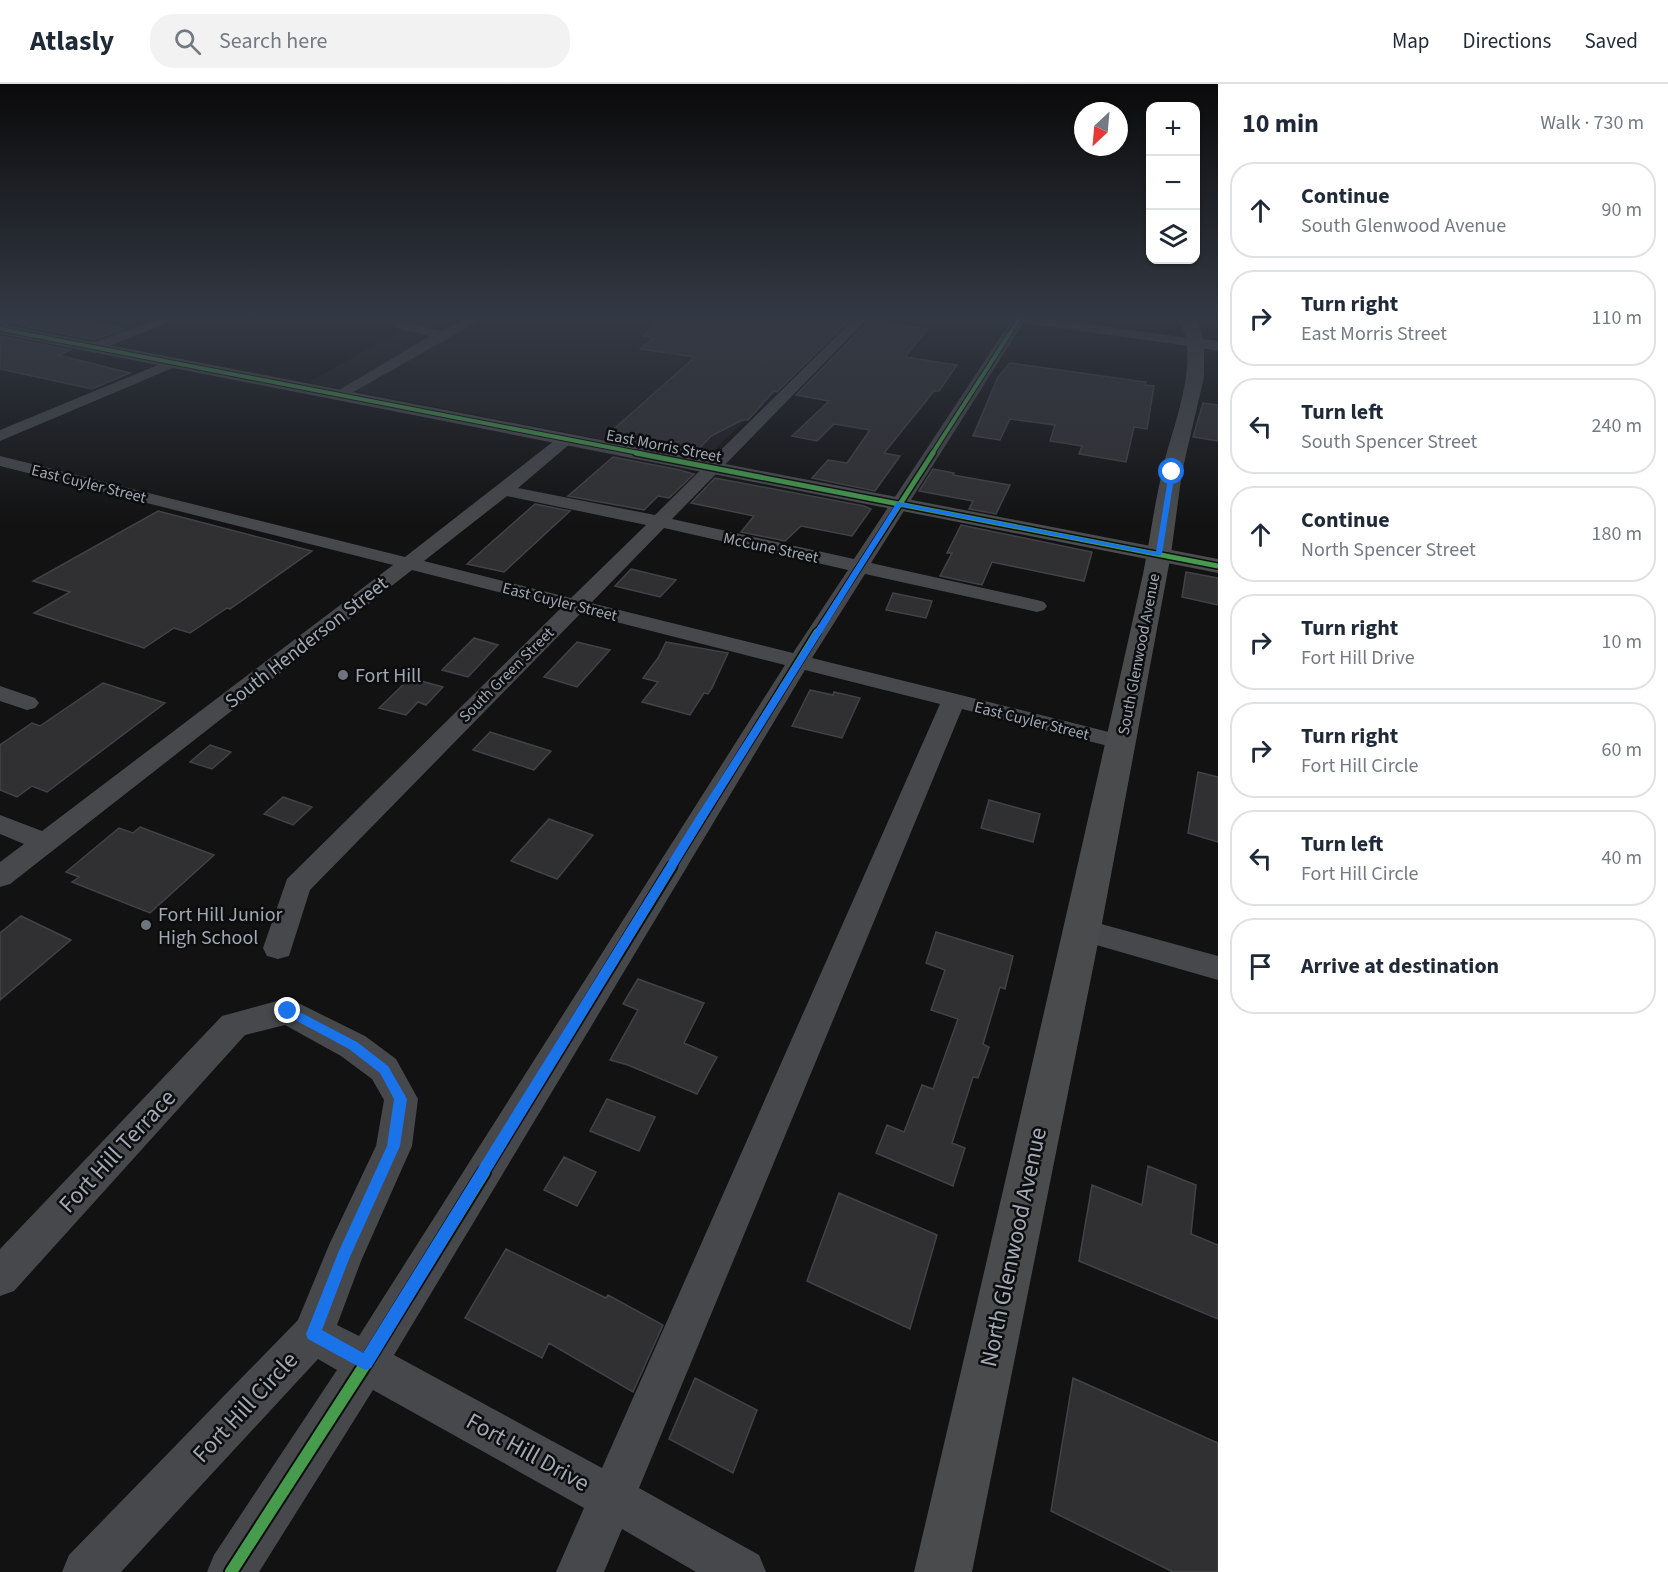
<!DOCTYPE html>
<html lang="en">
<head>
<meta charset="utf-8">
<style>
	:root { --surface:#fff; --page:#f2f2f3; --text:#1f2937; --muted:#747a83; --line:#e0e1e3 }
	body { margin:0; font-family:"Source Sans 3",sans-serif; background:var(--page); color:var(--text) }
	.controls { position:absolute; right:18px; top:18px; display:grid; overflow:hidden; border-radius:12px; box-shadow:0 2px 4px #0004 }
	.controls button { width:54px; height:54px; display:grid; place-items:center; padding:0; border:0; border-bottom:2px solid var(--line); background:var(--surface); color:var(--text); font:30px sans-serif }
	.compass { position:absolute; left:1074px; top:18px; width:54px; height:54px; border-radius:50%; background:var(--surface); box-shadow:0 2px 4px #0004; rotate:206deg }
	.stop { position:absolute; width:18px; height:18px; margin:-14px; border:4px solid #1a73e8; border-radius:50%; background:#fff }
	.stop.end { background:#1a73e8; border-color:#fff; box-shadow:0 2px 6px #0008 }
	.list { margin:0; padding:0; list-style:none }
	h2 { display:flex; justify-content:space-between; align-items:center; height:78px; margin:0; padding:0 24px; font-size:26px }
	h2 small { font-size:20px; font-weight:400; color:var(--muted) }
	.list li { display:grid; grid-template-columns:39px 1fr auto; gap:18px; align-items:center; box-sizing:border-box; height:96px; margin:0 12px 12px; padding:0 12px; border:2px solid var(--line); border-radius:24px }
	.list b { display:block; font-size:22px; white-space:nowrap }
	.list p { margin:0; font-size:20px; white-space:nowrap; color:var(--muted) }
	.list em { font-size:20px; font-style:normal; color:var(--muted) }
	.icon { flex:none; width:33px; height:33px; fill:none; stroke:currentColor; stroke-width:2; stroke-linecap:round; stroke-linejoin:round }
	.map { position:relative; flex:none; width:1218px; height:1488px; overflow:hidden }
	header { display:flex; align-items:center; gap:36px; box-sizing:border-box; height:84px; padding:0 30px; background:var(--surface); border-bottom:2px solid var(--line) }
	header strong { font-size:28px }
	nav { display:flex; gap:33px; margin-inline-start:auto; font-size:21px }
	.search { width:420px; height:54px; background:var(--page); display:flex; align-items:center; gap:15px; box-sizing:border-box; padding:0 21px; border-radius:24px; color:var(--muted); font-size:22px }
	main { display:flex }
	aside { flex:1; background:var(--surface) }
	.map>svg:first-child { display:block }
	.built { fill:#1c1c1e }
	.building { fill:#303032; stroke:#404346; stroke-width:1.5 }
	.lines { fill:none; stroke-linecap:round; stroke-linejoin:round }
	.street { fill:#46484b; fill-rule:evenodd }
	.secondary { fill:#4a4c50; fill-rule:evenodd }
	.primary { fill:#494b4d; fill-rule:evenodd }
	.cycleway-far4-casing { stroke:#0c0d0e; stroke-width:6 }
	.cycleway-far3-casing { stroke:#0c0d0e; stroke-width:8 }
	.cycleway-far2-casing { stroke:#0c0d0e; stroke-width:10 }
	.cycleway-far1-casing { stroke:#0c0d0e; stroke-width:13 }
	.cycleway-casing { stroke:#0c0d0e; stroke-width:16 }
	.cycleway-far4 { stroke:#469c4c; stroke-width:4 }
	.cycleway-far3 { stroke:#469c4c; stroke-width:5 }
	.cycleway-far2 { stroke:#469c4c; stroke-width:7 }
	.cycleway-far1 { stroke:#469c4c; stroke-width:9 }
	.cycleway { stroke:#469c4c; stroke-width:12 }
	.route { fill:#1a73e8 }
	.poi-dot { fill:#70747c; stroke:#0c0d0e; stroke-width:2 }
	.labels { text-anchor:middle; stroke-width:5; stroke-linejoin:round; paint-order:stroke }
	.far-street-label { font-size:16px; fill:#a2a9b5; stroke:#0c0d0e }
	.street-label { font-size:20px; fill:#a2a9b5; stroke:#0c0d0e }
	.poi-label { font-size:20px; fill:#a2a9b5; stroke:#0c0d0e; text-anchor:start }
	.near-street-label { font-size:24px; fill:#a2a9b5; stroke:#0c0d0e }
</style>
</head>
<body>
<header>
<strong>Atlasly</strong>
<div class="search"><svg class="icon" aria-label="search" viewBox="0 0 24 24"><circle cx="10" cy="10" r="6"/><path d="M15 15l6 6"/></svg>Search here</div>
<nav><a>Map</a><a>Directions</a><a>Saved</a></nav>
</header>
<main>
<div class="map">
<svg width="1218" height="1488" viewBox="0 0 1218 1488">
	<rect width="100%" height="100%" fill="#121212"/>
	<path class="built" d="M380 232H857L704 375 308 298 410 242Z"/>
	<path class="building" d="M31 232H58L125 245 94 256 14 240Z
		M669 232H836L851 234 777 308 774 307 748 336H742L711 352 693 371 606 352 695 273 640 265 654 254 643 252Z
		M869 237 928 245 905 273 957 281 939 307H934L884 369 900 372 875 407 812 394 828 376 847 379 870 346 834 340 817 357 792 352 829 317 796 311Z
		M0 252 71 266 58 271 130 289 92 305 0 285Z
		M1010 279 1146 298 1145 301 1154 302 1147 345 1134 343 1126 378 1079 370 1082 362 1050 357 1055 341 1010 335 1000 356 973 352 998 293Z
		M1203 319 1218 321V357L1193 353Z
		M613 373 680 386 694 390 669 414 658 412 644 426 568 412Z
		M933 385 954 389 953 391 1010 401 996 430 969 425 973 417 919 407Z
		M715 394 864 422 871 425 852 452 801 442 785 457 741 448 754 432 691 419Z
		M535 420 570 427 504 488 467 480Z
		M158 427 312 467 230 525 227 524 190 549 174 544 144 564 34 529 70 508 33 497Z
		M961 441 1092 468 1084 497 992 478 982 501 940 492 952 469H947Z
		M631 485 676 496 660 513 615 502Z
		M1186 488 1218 494V521L1182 513Z
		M893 509 932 517 926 534 886 526Z
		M474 554 498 561 468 593 442 586Z
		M577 558 610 566 577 603 544 593Z
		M666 558 728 569 712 604 708 610 704 609 690 631 642 618 658 598 643 594 658 574Z
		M410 594 443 603 426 621 418 618 406 631 379 624Z
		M103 599 165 619 47 708 32 702 17 713 0 706V661L32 639 40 642Z
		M810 606 833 611 834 608 860 614 842 654 792 642Z
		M490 648 551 667 534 686 473 666Z
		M210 661 231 668 212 685 190 678Z
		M1198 688 1218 693V758L1188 749Z
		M283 713 312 723 293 741 264 730Z
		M989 716 1040 730 1033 758 981 744Z
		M549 735 593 751 557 795 511 777Z
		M140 743 214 771 150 829 72 798 79 793 66 788 119 744 133 749Z
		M21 832 71 856 0 916V849Z
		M936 848 1013 872 1005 905 1000 903 983 960 989 963 978 994 973 993 952 1059 965 1064 953 1102 876 1069 887 1041 904 1048 922 1001 933 1005 958 935 931 926 945 886 926 879Z
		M638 895 704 919 684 959 717 973 697 1010 628 981 610 976 638 926 623 920Z
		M607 1015 655 1033 639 1067 590 1047Z
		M564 1073 596 1088 577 1122 544 1106Z
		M1148 1082 1196 1101 1191 1150 1218 1161V1235L1079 1177 1092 1101 1142 1121Z
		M839 1109 937 1151 910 1245 807 1197Z
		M506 1165 606 1214 608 1211 663 1241 633 1308 549 1259 542 1274 465 1234Z
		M695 1294 757 1326 733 1389 669 1355Z
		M1073 1294 1218 1359V1488H1173L1051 1427Z"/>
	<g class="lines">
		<path class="street" d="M10 232H29L0 244V236Z
			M166 232H184L97 267 92 268 85 264 87 261Z
			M472 232 484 234 341 315H331L329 312 430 252 396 244 395 241 396 238 401 237 441 247Z
			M857 232H870L672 435 854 475 1011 237 998 235 996 232H1030L1196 255 1203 259 1196 263 1023 239 871 479 1037 516 1044 518 1047 522 1044 526 1037 528 865 490 812 574 1129 653 1132 658 1129 663 1120 665 962 625 639 1404 759 1471 766 1488H696L622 1445 604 1488H556L584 1424 373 1306 259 1488H207L214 1471 337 1286 318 1275 121 1488H62L69 1471 298 1236 329 1161 376 1062 384 1016 372 995 341 972 285 941 245 951 14 1207 0 1212V1165L222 932 288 914 365 952 396 975 418 1015 412 1062 361 1177 337 1241 359 1252 785 581 581 529 310 806 289 872 278 875 267 872 263 864 287 795 561 524 412 486 10 800 0 803V778L24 760 0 750V731L42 747 393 481 0 382V372L405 473 559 353 565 351 573 356 571 359 518 404 655 431ZM507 412 646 441 571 514 424 477ZM664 444 848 486 793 569 591 519ZM805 586 940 620 602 1384 394 1271Z
			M170 276 175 277 177 280 175 283 0 357V346Z
			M0 602 35 614 39 619 35 624 27 626 0 617Z
			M1083 835 1218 872V896L1072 854 1068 846 1072 838Z"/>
		<path class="secondary" d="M0 240 1218 475V489L0 250Z
			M1196 254 1218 257V267L1190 262 1188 259Z"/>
		<path class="primary" d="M1176 232H1192L1199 241 1204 259V293L1182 388 1171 470 1102 839 972 1488H914C992 1156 1069 823 1143 490 1150 456 1154 422 1162 388 1171 344 1205 272 1176 232Z"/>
		<g class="cycleway-far4-casing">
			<path id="cycleway-far4" d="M0 245 644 370
				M932 370 1021 232"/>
		</g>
		<g class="cycleway-far3-casing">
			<path id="cycleway-far3" d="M636 369 1218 482
				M816 550 933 369"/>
		</g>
		<g class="cycleway-far2-casing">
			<path id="cycleway-far2" d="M671 784 817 548"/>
		</g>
		<g class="cycleway-far1-casing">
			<path id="cycleway-far1" d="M483 1090 672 782"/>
		</g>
		<g class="cycleway-casing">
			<path id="cycleway" d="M231 1488 366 1279 484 1088"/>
		</g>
		<use href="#cycleway-far4" class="cycleway-far4"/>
		<use href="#cycleway-far3" class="cycleway-far3"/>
		<use href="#cycleway-far2" class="cycleway-far2"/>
		<use href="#cycleway-far1" class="cycleway-far1"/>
		<use href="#cycleway" class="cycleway"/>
	</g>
	<linearGradient id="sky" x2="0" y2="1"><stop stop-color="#0a0a0a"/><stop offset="0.53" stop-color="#333944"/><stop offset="1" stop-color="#333944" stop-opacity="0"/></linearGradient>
	<rect width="1218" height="440" fill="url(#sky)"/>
	<path class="route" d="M1172 387 1175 388 1162 470 1159 472 901 422 705 736 371 1284 366 1286 361 1284 308 1255 306 1250 338 1169 387 1062 394 1015 380 989 349 965 284 930V924H292L357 958 388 982 407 1015 400 1062 349 1175 322 1246 363 1269 696 733 897 418 1156 468 1169 388Z"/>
	<g class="poi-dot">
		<circle cx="343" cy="591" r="6"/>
		<circle cx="146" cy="841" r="6"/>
	</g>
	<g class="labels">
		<g class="far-street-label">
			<text transform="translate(664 361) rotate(11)" y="6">East Morris Street</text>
			<text transform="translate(89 399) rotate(14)" y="6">East Cuyler Street</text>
			<text transform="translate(771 463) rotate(12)" y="6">McCune Street</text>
			<text transform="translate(560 517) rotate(14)" y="6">East Cuyler Street</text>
			<text transform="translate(1138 570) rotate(-79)" y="6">South Glenwood Avenue</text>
			<text transform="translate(506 590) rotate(-45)" y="6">South Green Street</text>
			<text transform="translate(1032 636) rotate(14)" y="6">East Cuyler Street</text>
		</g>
		<g class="street-label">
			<text transform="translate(306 558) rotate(-38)" y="7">South Henderson Street</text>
		</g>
		<g class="poi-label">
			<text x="355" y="598">Fort Hill</text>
			<text x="158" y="837">Fort Hill Junior<tspan x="158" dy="23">High School</tspan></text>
		</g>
		<g class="near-street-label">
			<text transform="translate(117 1067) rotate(-47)" y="8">Fort Hill Terrace</text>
			<text transform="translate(1013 1163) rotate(-78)" y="8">North Glenwood Avenue</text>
			<text transform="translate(245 1323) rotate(-47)" y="8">Fort Hill Circle</text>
			<text transform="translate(528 1368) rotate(29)" y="8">Fort Hill Drive</text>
		</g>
	</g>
</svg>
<div class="controls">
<button>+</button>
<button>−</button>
<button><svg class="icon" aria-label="layers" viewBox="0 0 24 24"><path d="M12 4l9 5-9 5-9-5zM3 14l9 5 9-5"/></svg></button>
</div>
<svg class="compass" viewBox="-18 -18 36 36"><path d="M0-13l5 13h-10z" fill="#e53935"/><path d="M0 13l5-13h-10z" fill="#747a83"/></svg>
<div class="stop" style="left:1172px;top:388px"></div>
<div class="stop end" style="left:288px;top:927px"></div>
</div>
<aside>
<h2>10 min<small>Walk · 730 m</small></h2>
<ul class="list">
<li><svg class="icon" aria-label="ahead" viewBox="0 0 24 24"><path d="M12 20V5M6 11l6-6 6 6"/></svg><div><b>Continue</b><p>South Glenwood Avenue</p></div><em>90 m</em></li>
<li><svg class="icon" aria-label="right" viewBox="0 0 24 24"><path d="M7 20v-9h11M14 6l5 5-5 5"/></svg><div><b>Turn right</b><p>East Morris Street</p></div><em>110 m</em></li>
<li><svg class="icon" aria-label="left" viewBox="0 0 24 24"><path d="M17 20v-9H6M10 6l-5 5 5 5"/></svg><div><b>Turn left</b><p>South Spencer Street</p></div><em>240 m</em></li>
<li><svg class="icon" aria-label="ahead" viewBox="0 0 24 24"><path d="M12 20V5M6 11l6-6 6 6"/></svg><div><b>Continue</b><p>North Spencer Street</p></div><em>180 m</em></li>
<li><svg class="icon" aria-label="right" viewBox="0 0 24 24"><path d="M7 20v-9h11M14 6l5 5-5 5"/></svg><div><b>Turn right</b><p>Fort Hill Drive</p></div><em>10 m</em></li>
<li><svg class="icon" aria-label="right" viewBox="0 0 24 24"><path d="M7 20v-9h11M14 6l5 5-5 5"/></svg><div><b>Turn right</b><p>Fort Hill Circle</p></div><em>60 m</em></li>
<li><svg class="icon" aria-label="left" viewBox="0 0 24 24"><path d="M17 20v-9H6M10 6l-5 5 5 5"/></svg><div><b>Turn left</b><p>Fort Hill Circle</p></div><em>40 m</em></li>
<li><svg class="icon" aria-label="arrive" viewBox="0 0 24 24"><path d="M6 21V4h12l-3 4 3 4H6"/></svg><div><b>Arrive at destination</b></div></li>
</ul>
</aside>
</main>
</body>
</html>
